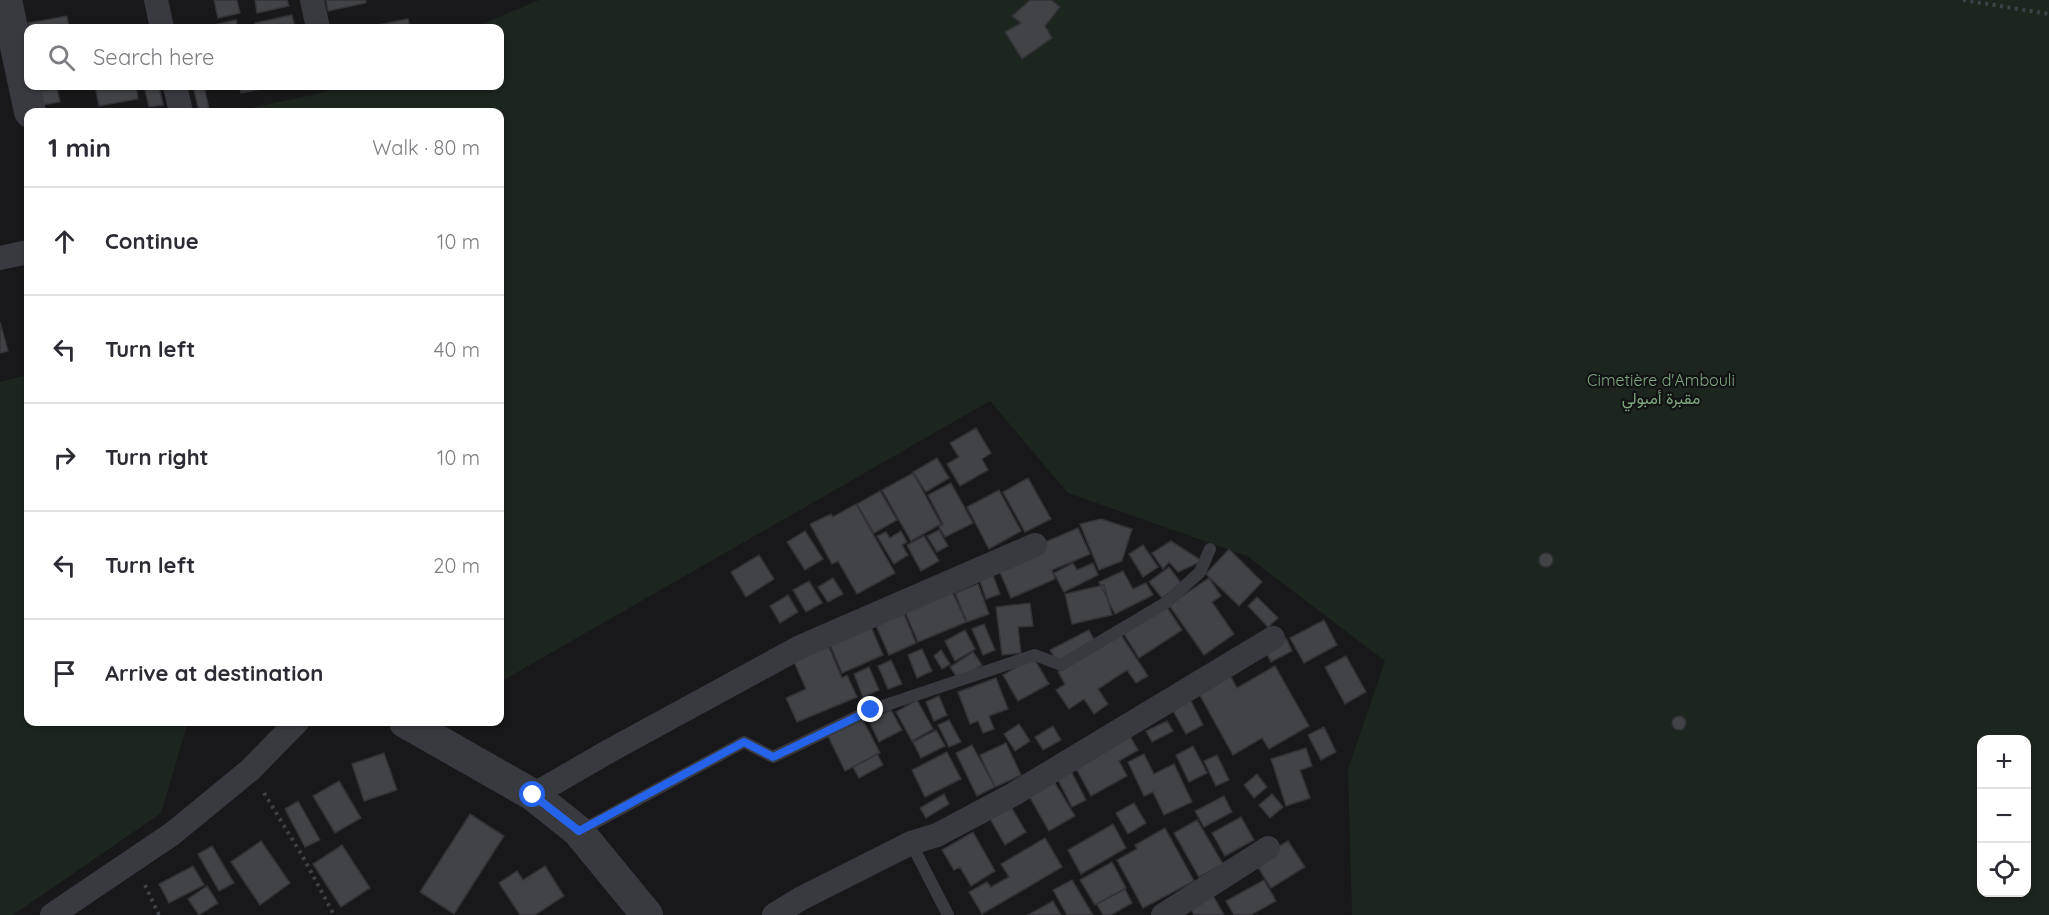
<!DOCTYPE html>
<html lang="en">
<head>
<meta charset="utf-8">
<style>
	:root { --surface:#fff; --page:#f7f7f7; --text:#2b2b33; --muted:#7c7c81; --line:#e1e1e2 }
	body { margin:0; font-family:Quicksand,Vazirmatn,sans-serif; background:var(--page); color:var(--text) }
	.controls { position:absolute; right:18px; bottom:18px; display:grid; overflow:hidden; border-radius:12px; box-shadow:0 2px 4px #0004 }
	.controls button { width:54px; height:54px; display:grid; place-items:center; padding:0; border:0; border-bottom:2px solid var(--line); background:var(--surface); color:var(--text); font:30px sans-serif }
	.stop { position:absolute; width:18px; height:18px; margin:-14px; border:4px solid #2563eb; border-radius:50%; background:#fff }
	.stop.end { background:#2563eb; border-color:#fff; box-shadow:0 2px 6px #0008 }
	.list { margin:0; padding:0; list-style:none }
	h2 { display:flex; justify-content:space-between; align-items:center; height:78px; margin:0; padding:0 24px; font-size:26px }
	h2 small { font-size:20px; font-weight:400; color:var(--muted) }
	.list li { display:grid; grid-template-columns:39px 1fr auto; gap:18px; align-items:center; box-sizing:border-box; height:108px; padding:0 24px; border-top:2px solid var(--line) }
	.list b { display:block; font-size:22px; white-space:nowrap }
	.list em { font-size:20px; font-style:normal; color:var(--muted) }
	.icon { flex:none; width:33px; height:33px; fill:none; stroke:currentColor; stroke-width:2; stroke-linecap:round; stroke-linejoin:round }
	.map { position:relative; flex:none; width:2049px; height:915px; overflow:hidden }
	.search { position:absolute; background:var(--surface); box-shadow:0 2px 4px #0004; left:24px; top:24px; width:480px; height:66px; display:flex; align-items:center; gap:15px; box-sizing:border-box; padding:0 21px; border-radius:12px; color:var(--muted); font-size:22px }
	.panel { position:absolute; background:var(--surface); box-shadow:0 2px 4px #0004; left:24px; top:108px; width:480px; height:618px; border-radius:12px }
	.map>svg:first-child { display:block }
	.green { fill:#1d261e; fill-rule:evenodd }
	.building { fill:#424347; stroke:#323237; stroke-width:1.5 }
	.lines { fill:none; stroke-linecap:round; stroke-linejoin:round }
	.path { stroke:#3e4147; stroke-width:4; stroke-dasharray:3 4.5; stroke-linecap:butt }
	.service { stroke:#383a40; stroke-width:12 }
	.minor { stroke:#383a40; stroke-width:24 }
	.tertiary { stroke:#383a40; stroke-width:32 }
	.route { stroke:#2563eb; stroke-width:8 }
	.labels { text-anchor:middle; stroke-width:4.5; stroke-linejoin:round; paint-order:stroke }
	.park-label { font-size:16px; fill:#7ea880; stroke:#131315 }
</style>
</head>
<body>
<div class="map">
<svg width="2049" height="915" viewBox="0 0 2049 915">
	<rect width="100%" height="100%" fill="#18181a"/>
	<path class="green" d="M539 0H2049V915H1352L1348 769 1385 661 1247 556 1068 493 990 401 500 682V112H232L322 93 340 86H500V28H473ZM1982 740H2026V892H1982Z
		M28 375V722H188L161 813 13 915H0V382Z"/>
	<path class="building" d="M214 0H237L240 13 218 18Z
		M255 0H287L289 6 257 13Z
		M326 0H366V3L328 11Z
		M1030 0H1051L1060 7 1045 26 1052 38 1022 59 1005 32 1021 23 1012 16Z
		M292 15 295 28H256L255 23Z
		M67 16 69 28H29L28 23Z
		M408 19 410 28H364Z
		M236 20 238 28H200Z
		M95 86H136L138 99 99 106Z
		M144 86H159L163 105 149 107Z
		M193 86H204L209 109 199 111Z
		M239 86H277L241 93Z
		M57 88 60 102 42 105 39 91Z
		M0 322 8 351 0 353Z
		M976 428 991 453 982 459 988 470 960 486 947 464 959 457 950 443Z
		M937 458 949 478 926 492 913 472Z
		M913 473 941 524 911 541 882 490Z
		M1028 478 1051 519 1025 532 1003 492Z
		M951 483 973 523 945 537 939 527 943 524 928 495Z
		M999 490 1021 531 989 549 967 507Z
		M880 491 897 520 874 533 857 504Z
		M856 504 895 573 857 594 838 561 832 564 810 524 831 514 833 517Z
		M1101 519 1132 529 1122 561 1099 570 1080 524Z
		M1078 528 1090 554 1052 570 1055 579 1011 598 996 563Z
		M939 530 948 546 937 552 927 536Z
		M805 531 823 559 805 570 787 542Z
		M901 531 907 542 902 545 908 555 894 564 877 536 886 532 890 538Z
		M924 536 939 561 921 571 907 545Z
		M1171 541 1202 561 1178 572 1169 562 1163 569 1152 553Z
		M1143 545 1158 567 1143 577 1129 554Z
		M1229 549 1262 582 1239 606 1206 574Z
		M1539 560a7 7 0 1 1 14 0a7 7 0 1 1-14 0Z
		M759 555 774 579 746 597 731 572Z
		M1073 563 1077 570 1093 563 1098 575 1064 592 1054 573Z
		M1169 567 1181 583 1162 598 1149 582Z
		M1123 571 1133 589 1146 583 1153 595 1115 614 1099 582Z
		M992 573 1000 594 986 599 979 578Z
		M833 578 843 594 828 602 818 587Z
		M1209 578 1221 596 1212 602 1234 634 1204 655 1169 605Z
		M809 581 822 603 806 612 793 590Z
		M978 584 989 614 967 622 955 593Z
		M1104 585 1112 615 1072 624 1065 594Z
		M951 589 966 622 918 642 904 609Z
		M788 595 798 612 780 623 770 606Z
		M1257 597 1278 618 1268 627 1248 606Z
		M1030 603 1033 626 1018 627 1021 653 1002 655 996 607Z
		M1166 606 1182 630 1139 658 1124 634Z
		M902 609 916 643 889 655 874 621Z
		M1324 620 1337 645 1304 663 1290 638Z
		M869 622 883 655 842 673 828 640Z
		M984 624 995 650 983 655 972 629Z
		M965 630 975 649 955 661 945 641Z
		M1089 630 1095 642 1057 662 1050 650Z
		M1119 632 1148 676 1136 683 1127 670 1098 689 1108 704 1094 714 1084 699 1069 709 1056 690 1065 684 1058 672Z
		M1286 638 1292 651 1271 662 1264 648Z
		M826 640 842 678 847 675 857 697 797 722 786 698 806 689 791 655Z
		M922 649 932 671 917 678 908 655Z
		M941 650 950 664 942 669 934 656Z
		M973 652 982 665 959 680 950 667Z
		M1346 656 1366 692 1345 704 1325 667Z
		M1033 657 1049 684 1018 701 1003 675Z
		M891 660 902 684 888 689 878 666Z
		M1275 666 1309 726 1269 749 1262 738 1233 755 1198 692 1230 675 1237 688Z
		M869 667 879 690 863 697 854 674Z
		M996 678 1008 709 989 716 994 729 983 733 978 721 970 724 958 692Z
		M939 696 947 715 934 721 926 702Z
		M1190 699 1203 725 1186 734 1172 709Z
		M917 700 933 729 912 741 896 712Z
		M891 710 902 730 879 742 869 721Z
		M861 716 880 753 845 771 827 734Z
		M1672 723a7 7 0 1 1 14 0a7 7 0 1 1-14 0Z
		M949 720 961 742 949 747 938 725Z
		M1167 721 1173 731 1152 742 1146 731Z
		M1019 724 1030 741 1015 751 1004 734Z
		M1053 726 1061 740 1043 750 1035 737Z
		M1324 727 1336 752 1321 760 1308 735Z
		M936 730 945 746 921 758 913 742Z
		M1127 731 1138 750 1119 761 1127 776 1091 796 1072 761Z
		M1006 743 1021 775 995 787 980 755Z
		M972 745 995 787 977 796 956 753Z
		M1193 746 1207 773 1189 782 1176 755Z
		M1306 748 1312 766 1300 770 1310 798 1286 806 1271 759Z
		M947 752 961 779 925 797 912 770Z
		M384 753 397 790 364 801 352 764Z
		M877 754 883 765 859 778 853 767Z
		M1144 754 1154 774 1174 764 1192 802 1164 815 1153 792 1144 796 1128 762Z
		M1217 755 1229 780 1216 786 1204 761Z
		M1069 767 1086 800 1072 807 1055 774Z
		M1257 774 1267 787 1254 798 1244 785Z
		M1050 775 1075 816 1049 831 1025 789Z
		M339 781 361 818 335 833 313 796Z
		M944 794 949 804 926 818 920 808Z
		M1272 794 1283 807 1270 818 1259 805Z
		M1224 796 1232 812 1204 827 1195 811Z
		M298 801 320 840 305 847 285 809Z
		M1134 803 1146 823 1128 834 1116 813Z
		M1010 805 1026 832 1005 845 989 817Z
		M470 814 504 836 454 914 420 892Z
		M1241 817 1254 840 1225 856 1212 833Z
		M1197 820 1223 864 1199 877 1174 833Z
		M1113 824 1126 848 1081 874 1068 850Z
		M1165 828 1194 881 1143 908 1117 860 1137 849 1135 845Z
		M973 832 995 871 971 886 960 867 954 870 942 850Z
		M1045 838 1062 867 982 914 969 892 987 882 991 887 1009 877 1001 864Z
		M261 841 290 883 260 905 231 862Z
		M1288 841 1305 867 1271 888 1254 861Z
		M342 845 370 888 341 907 313 864Z
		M212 846 234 883 219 891 198 854Z
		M1112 862 1126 888 1095 905 1080 880Z
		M193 866 204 885 169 903 159 884Z
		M545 866 564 896 535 915H520L499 883 517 871 523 880Z
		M1072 880 1093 915H1067L1053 890Z
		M1264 880 1276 901 1251 915H1234L1226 901Z
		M207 886 218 903 199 915 188 899Z
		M1125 889 1132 903 1111 915H1103L1097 904Z
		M1212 894 1224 915H1194L1190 907Z
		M1053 901 1061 915H1028Z"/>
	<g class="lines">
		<path class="path" d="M1963 0 2049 14
			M264 793 303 857 334 915
			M145 885 159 915"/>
		<path class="service" d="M580 831 744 742 773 757 871 710 1035 655 1061 665 1167 602 1200 572 1210 549
			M911 843 948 915"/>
		<path class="minor" d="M156 0 162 28
			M312 0 318 28
			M175 86 181 112
			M0 258 28 252
			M533 795 611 750 800 647 1035 545
			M52 915 172 834 250 770 297 722
			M774 915 800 899 911 843 937 835 1014 794 1273 638
			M1163 915 1268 848"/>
		<path class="tertiary" d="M6 0 30 112
			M405 722 533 795 578 831 647 915"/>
	</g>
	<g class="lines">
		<path class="route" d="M533 795 579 831 744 742 773 757 871 710"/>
	</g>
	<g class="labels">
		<g class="park-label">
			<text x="1661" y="386">Cimetière d'Ambouli<tspan x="1661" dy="18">مقبرة أمبولي</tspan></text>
		</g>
	</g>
</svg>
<div class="controls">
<button>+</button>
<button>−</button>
<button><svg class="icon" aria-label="locate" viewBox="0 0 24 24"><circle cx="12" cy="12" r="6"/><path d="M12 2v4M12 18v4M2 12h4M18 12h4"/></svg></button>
</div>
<div class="stop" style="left:533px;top:795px"></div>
<div class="stop end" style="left:871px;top:710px"></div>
<div class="search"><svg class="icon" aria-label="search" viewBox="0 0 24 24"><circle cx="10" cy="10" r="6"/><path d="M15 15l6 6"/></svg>Search here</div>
<section class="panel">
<h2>1 min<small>Walk · 80 m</small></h2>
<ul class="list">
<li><svg class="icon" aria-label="ahead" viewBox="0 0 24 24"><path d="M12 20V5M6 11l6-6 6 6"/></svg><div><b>Continue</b></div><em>10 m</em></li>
<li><svg class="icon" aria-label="left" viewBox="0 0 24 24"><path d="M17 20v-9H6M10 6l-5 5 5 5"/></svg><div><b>Turn left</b></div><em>40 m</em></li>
<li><svg class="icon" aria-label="right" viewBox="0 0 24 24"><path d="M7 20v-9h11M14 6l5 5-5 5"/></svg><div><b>Turn right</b></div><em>10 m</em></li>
<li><svg class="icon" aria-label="left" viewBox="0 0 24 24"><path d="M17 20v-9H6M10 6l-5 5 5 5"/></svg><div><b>Turn left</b></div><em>20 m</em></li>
<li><svg class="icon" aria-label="arrive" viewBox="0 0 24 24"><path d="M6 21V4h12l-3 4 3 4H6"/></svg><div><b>Arrive at destination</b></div></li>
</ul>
</section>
</div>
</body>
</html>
